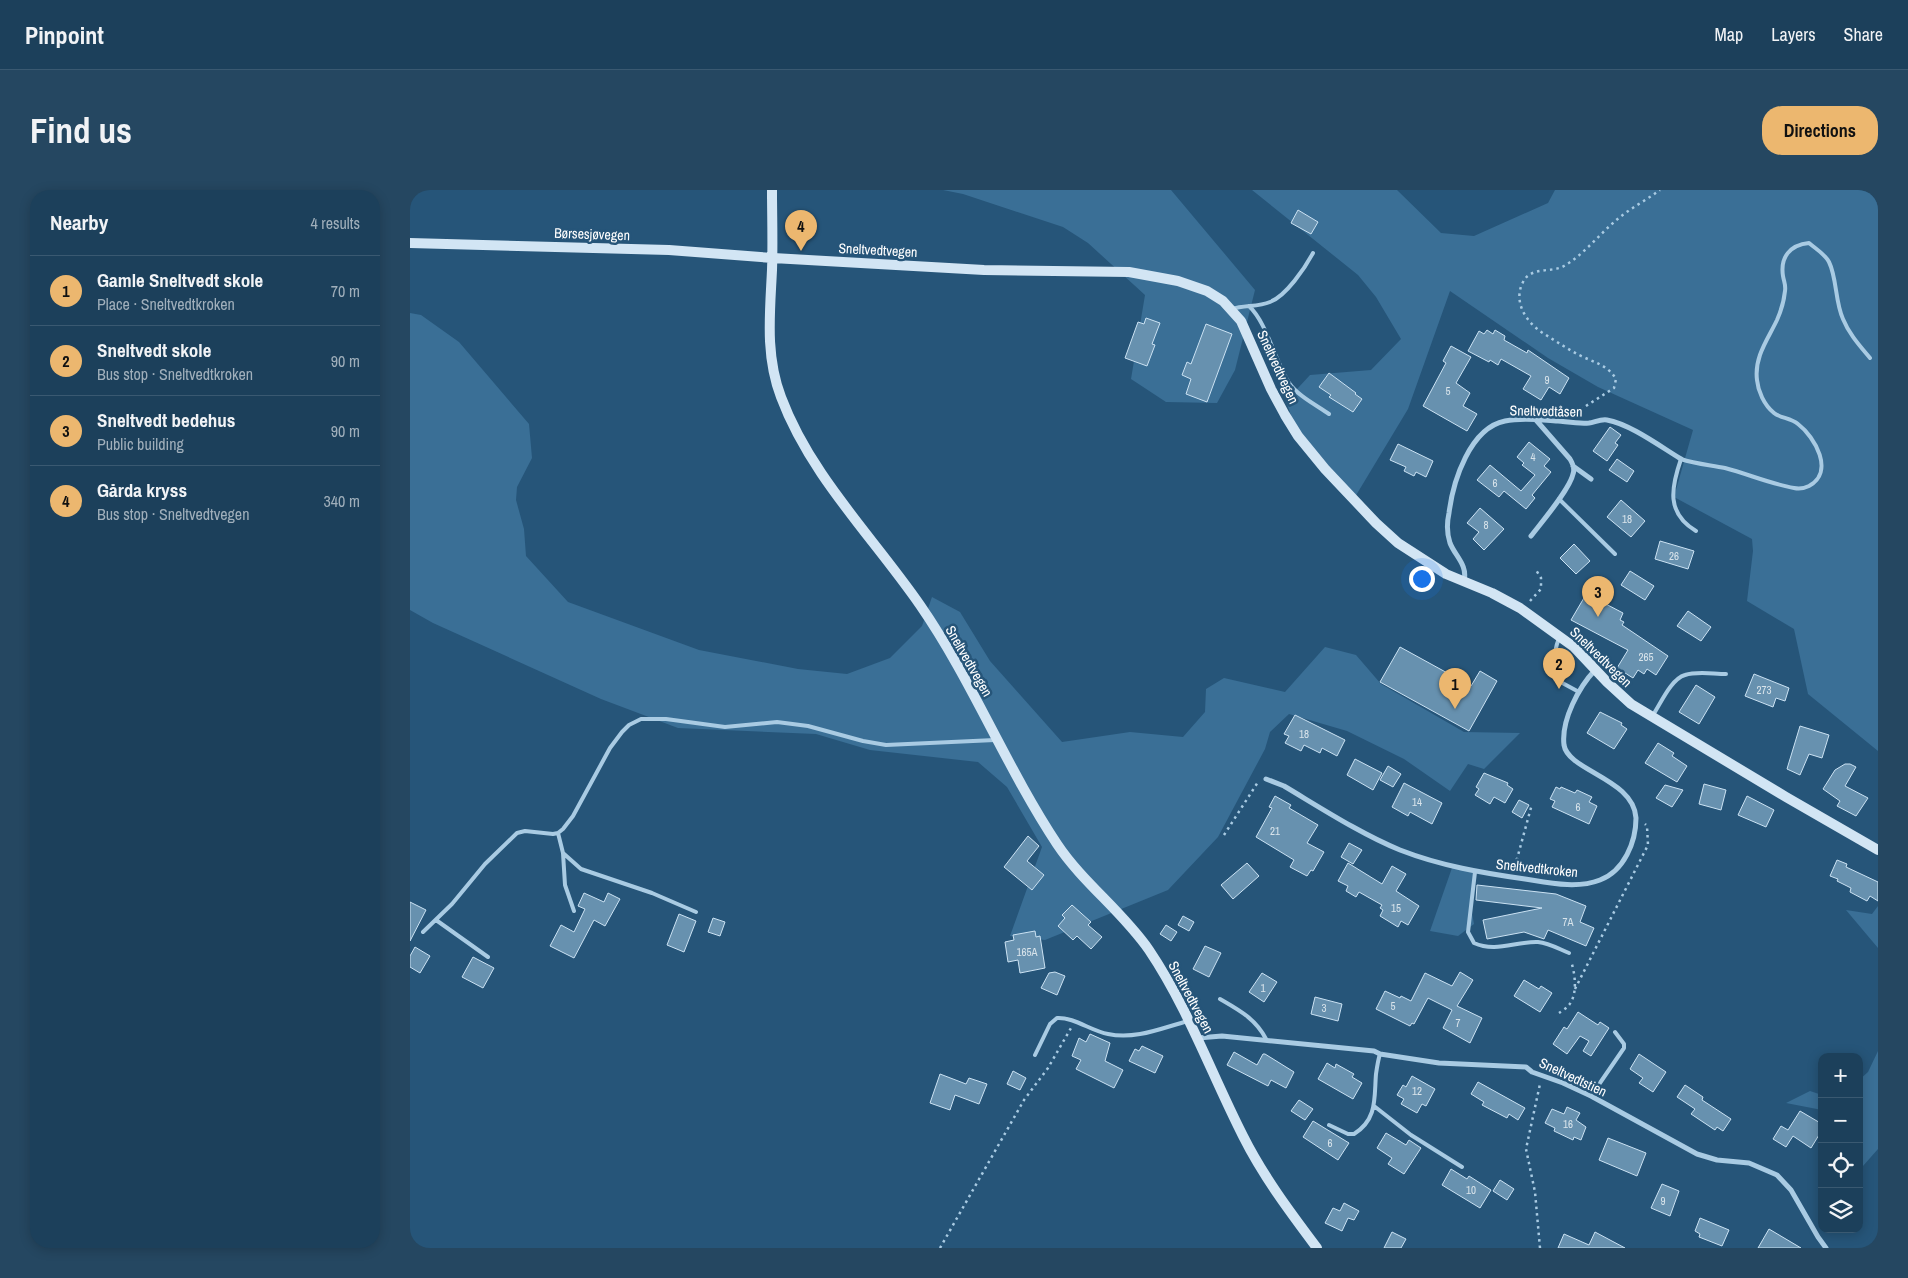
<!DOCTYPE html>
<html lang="en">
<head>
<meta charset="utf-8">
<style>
	:root { --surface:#1c405b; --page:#254761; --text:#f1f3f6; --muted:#a0afbb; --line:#3a5971; --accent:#ecb76f }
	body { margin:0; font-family:"Archivo Narrow",sans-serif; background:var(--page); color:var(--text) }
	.controls { position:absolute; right:15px; bottom:15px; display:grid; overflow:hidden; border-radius:10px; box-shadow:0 2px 12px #0003 }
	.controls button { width:45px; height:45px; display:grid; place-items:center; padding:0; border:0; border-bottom:1px solid var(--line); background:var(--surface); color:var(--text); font:25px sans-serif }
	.you { position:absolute; left:1011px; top:388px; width:18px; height:18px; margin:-12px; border:4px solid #fff; border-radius:50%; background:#1a73e8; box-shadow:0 0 0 8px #1a73e833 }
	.badge { display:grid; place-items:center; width:32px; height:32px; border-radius:50%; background:var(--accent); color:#111; font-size:16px; font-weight:700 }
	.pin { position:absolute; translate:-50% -41px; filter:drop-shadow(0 1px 2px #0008) }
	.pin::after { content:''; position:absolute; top:26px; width:18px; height:15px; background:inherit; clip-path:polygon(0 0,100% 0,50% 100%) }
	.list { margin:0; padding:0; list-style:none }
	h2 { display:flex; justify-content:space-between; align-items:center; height:65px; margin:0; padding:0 20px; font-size:21px }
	h2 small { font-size:16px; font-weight:400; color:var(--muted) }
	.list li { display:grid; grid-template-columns:32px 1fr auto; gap:15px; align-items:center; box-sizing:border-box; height:70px; padding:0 20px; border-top:1px solid var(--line) }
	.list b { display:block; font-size:19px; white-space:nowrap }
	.list p { margin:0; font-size:16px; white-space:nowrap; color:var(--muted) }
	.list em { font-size:16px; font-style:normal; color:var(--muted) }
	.icon { flex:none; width:28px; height:28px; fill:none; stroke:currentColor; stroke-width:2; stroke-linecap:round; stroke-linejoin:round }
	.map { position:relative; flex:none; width:1468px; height:1058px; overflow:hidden; border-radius:20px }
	header { display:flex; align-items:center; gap:30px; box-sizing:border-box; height:70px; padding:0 25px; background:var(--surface); border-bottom:1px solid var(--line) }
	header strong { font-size:24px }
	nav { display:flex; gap:28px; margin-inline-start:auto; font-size:18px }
	.intro { display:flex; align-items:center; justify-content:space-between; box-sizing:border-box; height:120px; padding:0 30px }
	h1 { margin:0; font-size:35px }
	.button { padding:12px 22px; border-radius:20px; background:var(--accent); color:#111; font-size:18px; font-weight:700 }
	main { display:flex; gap:30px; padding:0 30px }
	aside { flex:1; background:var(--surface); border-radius:20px; box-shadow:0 2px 12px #0003 }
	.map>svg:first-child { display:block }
	.green { fill:#3a6f96 }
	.building { fill:#6791af; stroke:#cbe2f3 }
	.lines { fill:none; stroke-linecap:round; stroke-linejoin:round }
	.path { stroke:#a9cbe3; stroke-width:2.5; stroke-dasharray:2.5 4; stroke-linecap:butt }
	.service { stroke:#a9cbe3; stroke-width:4 }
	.minor { stroke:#a9cbe3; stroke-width:5 }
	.secondary { stroke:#d2e5f4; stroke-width:10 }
	.labels { text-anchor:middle; stroke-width:5; stroke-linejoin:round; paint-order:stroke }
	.number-label { font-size:11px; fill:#d9e4eb }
	.street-label { font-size:14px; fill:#fff; stroke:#265579 }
</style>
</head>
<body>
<header>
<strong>Pinpoint</strong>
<nav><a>Map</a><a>Layers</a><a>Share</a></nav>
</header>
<div class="intro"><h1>Find us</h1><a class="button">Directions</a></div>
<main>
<aside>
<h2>Nearby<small>4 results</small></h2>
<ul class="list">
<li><span class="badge">1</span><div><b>Gamle Sneltvedt skole</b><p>Place · Sneltvedtkroken</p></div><em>70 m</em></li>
<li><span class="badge">2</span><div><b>Sneltvedt skole</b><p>Bus stop · Sneltvedtkroken</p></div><em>90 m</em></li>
<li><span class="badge">3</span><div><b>Sneltvedt bedehus</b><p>Public building</p></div><em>90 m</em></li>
<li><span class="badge">4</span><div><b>Gårda kryss</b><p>Bus stop · Sneltvedtvegen</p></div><em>340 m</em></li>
</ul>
</aside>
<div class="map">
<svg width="1468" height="1058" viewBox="0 0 1468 1058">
	<rect width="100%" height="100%" fill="#265579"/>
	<path class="green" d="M533 0H761L845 100 825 180 807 213 756 212 721 189 735 105 678 53 653 37 553 4Z
		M842 0H987L1031 43 1064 46 1138 13 1145 0H1468V561L1398 504 1384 439 1337 411 1343 361 1342 349 1264 307 1283 240 1188 197 1138 168 1040 101 998 219 942 312 885 237 876 211 900 185 961 180 991 149 966 107 948 85Z
		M0 123 11 125 49 152 119 234 122 268 107 297 106 310 114 339 116 366 158 412 289 460 388 479 437 484 480 468 512 436 522 407 550 422 580 471 652 552 720 542 773 547 795 522 796 499 814 488 875 502 915 457 946 465 971 494 1054 542 1110 543 1074 579 1058 574 1040 601 994 569 937 541 879 524 860 542 855 559 808 647 758 700 635 750 600 746 632 657 597 597 568 572 460 560 406 544 268 538 191 509 23 433 0 420Z
		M1043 675 1066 680 1061 718 1064 734 1048 746 1020 741Z
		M1468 716V758L1436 720 1462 724Z
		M1468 861V959L1453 976 1449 968V890L1458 882Z
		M1400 901 1412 905V920L1376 913Z"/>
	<path class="building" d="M888 20 908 32 901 44 881 33Z
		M736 128 750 133 742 154 745 155 737 176 715 168 728 132 734 134Z
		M796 134 822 144 797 212 776 204 781 189 772 185 777 172 781 174Z
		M1077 140 1083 144 1085 140 1095 146 1094 150 1117 163 1118 160 1159 188 1150 204 1139 197 1131 210 1113 199 1121 186 1091 169 1088 175 1080 170 1079 172 1058 161 1069 141 1074 144Z
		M1041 156 1061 167 1046 193 1060 203 1053 216 1067 224 1057 241 1013 216 1036 173 1033 171Z
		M919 183 946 203 945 204 952 209 943 222 919 207 921 205 909 197Z
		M1200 237 1211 245 1205 253 1208 255 1197 271 1183 261Z
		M1119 252 1140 269 1134 276 1141 282 1122 305 1125 308 1116 319 1094 301 1089 307 1067 290 1080 275 1111 301 1125 285 1112 275 1114 273 1107 267Z
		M988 254 1023 271 1016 287 1006 282 1004 286 994 281 996 277 980 270Z
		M1207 269 1224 281 1217 292 1199 280Z
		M1211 310 1235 331 1221 347 1197 327Z
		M1070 318 1094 339 1074 360 1063 349 1069 342 1057 333Z
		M1250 351 1284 361 1278 379 1245 369Z
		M1164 354 1180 371 1166 384 1150 368Z
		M1220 381 1244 396 1235 410 1211 395Z
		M1178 401 1193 409 1192 412 1213 423 1210 430 1214 432 1212 435 1258 466 1246 485 1237 479 1234 484 1228 480 1223 488 1207 478 1218 460 1161 430Z
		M1278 421 1301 437 1291 451 1267 436Z
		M990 457 1061 496 1070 481 1087 491 1059 541 970 492Z
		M1344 484 1379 498 1375 511 1366 508 1363 517 1335 506Z
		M1286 495 1305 507 1289 534 1269 522Z
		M1190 522 1212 533 1211 535 1217 539 1204 559 1177 543Z
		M885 525 935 550 927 566 912 558 910 563 894 555 891 561 875 553 879 546 874 544Z
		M1390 536 1419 545 1412 568 1399 564 1390 585 1377 579Z
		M1248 553 1264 563 1262 566 1277 576 1267 592 1235 573Z
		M945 569 972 583 963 600 937 585Z
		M1435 574H1440L1446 577 1435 596 1458 608 1446 626 1427 616 1430 611 1413 599 1425 580Z
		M978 576 991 584 983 597 970 590Z
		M1074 583 1098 593 1097 595 1103 599 1095 613 1084 607 1080 614 1065 605 1069 599 1066 597Z
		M994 593 1032 613 1022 634 1000 622 998 626 982 617Z
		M1294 594 1316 600 1311 620 1289 614Z
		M1255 595 1273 600 1262 617 1246 608Z
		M1146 597 1150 599 1151 597 1165 603 1167 600 1182 607 1179 612 1187 616 1179 634 1142 617 1145 611 1140 609Z
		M865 606 881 615 879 618 908 635 897 653 914 662 903 681 901 680 897 686 880 677 884 670 846 647 862 618 859 617Z
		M1337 606 1364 620 1356 637 1328 625Z
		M1109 610 1119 615 1112 628 1102 622Z
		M618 646 629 656 617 671 634 685 622 700 594 677Z
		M939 653 952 660 943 674 931 667Z
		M1427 670 1437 674 1436 677 1468 692V711L1460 706 1457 711 1440 702 1441 698 1427 691 1428 689 1420 686Z
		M837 673 849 686 823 709 811 695Z
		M938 673 972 694 982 676 996 684 986 701 1009 716 998 735 991 731 988 737 970 726 973 720 970 718 972 715 949 702 946 707 936 701 938 696 928 691Z
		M1067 695 1146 704 1176 716 1170 732 1184 738 1176 756 1138 740 1134 749 1114 742 1077 749 1073 730 1132 718 1066 710Z
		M174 703 194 712 198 703 210 709 195 736 184 730 164 768 140 756 151 735 164 742 175 719 168 716Z
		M0 712 16 720 0 751Z
		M662 715 681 732 678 735 692 747 681 759 667 746 663 750 648 736 655 728 652 725Z
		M269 724 286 731 274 762 257 755Z
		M773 726 784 732 779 741 768 735Z
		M303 728 315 732 310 746 298 742Z
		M756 735 767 742 761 751 750 744Z
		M625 741 626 747 630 746 635 778 610 783 608 770 598 772 595 752 604 750 603 745Z
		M795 756 811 763 799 787 783 779Z
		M5 757 20 766 10 783 0 777V766Z
		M63 767 84 778 73 798 52 787Z
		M645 782 655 786 647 805 631 798 639 783Z
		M1050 782 1063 790 1047 816 1072 828 1060 853 1033 838 1042 820 1018 808 1004 834 1002 833 1000 836 966 819 975 801 990 808 991 806 1001 811 1015 783 1042 796Z
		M852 783 867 792 854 812 839 802Z
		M1114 790 1129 799 1131 796 1142 803 1130 822 1104 806Z
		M905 807 932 814 928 831 901 824Z
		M1168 822 1188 835 1190 832 1199 838 1181 866 1173 861 1179 851 1170 846 1157 864 1143 854 1154 837 1157 839Z
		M680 844 700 853 695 871 713 880 704 898 666 879 671 870 662 866 669 848 676 852Z
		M732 856 753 866 745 883 719 871 725 859 729 861Z
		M824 862 847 875 853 864H855L884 882 876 898 861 890 858 896 817 875Z
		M1229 864 1256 882 1243 902 1229 893 1233 888 1220 879Z
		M917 873 925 878 926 874 944 884 942 887 952 893 943 909 908 889Z
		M603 881 616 888 610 900 597 894Z
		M530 884 556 894 559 888 577 894 569 914 545 905 540 920 520 913Z
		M1002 886 1025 899 1016 916 1012 914 1007 923 991 914 994 909 987 905 993 895 996 897Z
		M1068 892 1115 918 1108 930 1099 924 1097 928 1072 915 1074 912 1061 904Z
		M1275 895 1293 907 1292 910 1321 929 1313 941 1307 937 1305 940 1281 924 1285 919 1267 907Z
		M889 910 903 919 895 930 881 921Z
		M1157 917 1170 923 1166 930 1176 937 1171 950 1164 947 1163 950 1144 941 1145 938 1135 933 1142 919 1154 924Z
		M1390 921 1412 934V940L1401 958 1383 946 1376 957 1363 949 1371 936 1378 940Z
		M903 931 939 953 928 970 893 947Z
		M976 943 996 955 999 950 1011 958 994 984 978 974 982 968 967 958Z
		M1198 948 1236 963 1227 986 1189 970Z
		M1041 979 1057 989 1059 986 1081 1000 1070 1018 1032 995Z
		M1090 990 1104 999 1097 1010 1083 1001Z
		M1252 994 1269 1001 1260 1026 1241 1018Z
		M934 1013 949 1021 944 1030 938 1028 932 1041 915 1033 923 1018 930 1021Z
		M1290 1028 1319 1040 1312 1056 1289 1047 1290 1044 1285 1041Z
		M1359 1039 1391 1058H1348Z
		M982 1042 996 1049 991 1058H974Z
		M1185 1042 1215 1058H1148L1154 1044 1179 1055Z"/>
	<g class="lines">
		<path class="path" d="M1165 223 1204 198 1206 189C1198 175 1183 172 1169 165 1158 159 1147 152 1136 145 1118 135 1102 113 1113 92 1121 76 1142 83 1154 76 1173 65 1187 47 1203 33 1217 20 1235 11 1250 0
			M1120 411 1131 399V388L1126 380
			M814 645 848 592
			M1096 678 1107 669 1122 614
			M1165 799 1238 655 1237 636 1235 634
			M1149 823C1152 821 1157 818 1159 815 1168 804 1165 783 1161 771
			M530 1058 614 910 638 878 661 838
			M1130 1058 1125 1002 1116 959 1130 894"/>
		<path class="service" d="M839 116C857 133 865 171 879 193 888 206 906 215 919 224
			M822 119C834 115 848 117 860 112 876 106 895 78 903 63
			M1149 309 1205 364
			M1286 341C1256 323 1261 298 1271 269 1285 274 1300 275 1315 278 1338 284 1361 294 1384 298 1389 299 1395 298 1399 296 1425 282 1405 247 1388 234 1381 228 1370 228 1364 223 1354 215 1348 201 1347 190 1344 167 1358 149 1367 130 1371 121 1374 111 1375 101 1376 95 1374 92 1373 86 1370 67 1380 55 1399 53 1406 59 1415 64 1419 72 1427 88 1425 112 1433 129 1439 144 1450 156 1460 168
			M1149 448C1144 461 1143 475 1145 489L1169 502
			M1243 525C1251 513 1261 489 1275 485 1287 481 1303 484 1316 484
			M148 643 153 663 171 679 242 703 286 722
			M153 663 155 695 164 721
			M1065 682 1058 742 1064 753C1086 763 1106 751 1128 752 1139 753 1149 759 1159 763
			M26 730 78 767
			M13 742 42 714 75 674 107 643 115 641 143 644 148 643 153 639 163 626 200 558 212 542 219 535 231 529H256L315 537 367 532 398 536 453 551 476 555 585 550
			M810 809C829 820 846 829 856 849
			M625 865 640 834 647 828C664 827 681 841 698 844 725 850 752 838 778 831
			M1181 906 1214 858V854L1205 842
			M964 916 1001 945 1052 977
			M919 935 938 944H944C968 929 964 907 966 884 967 877 968 870 970 864"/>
		<path class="minor" d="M1163 276 1181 289
			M1121 346C1131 333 1160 299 1163 284 1165 279 1163 274 1160 269L1126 230
			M1054 391C1058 375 1045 366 1040 353 1037 344 1037 332 1039 323 1043 291 1060 238 1095 231 1113 227 1131 230 1148 231 1158 232 1169 234 1179 233 1185 232 1191 229 1197 230 1220 234 1251 257 1271 269
			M856 589 874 596C911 618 951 644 990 660 1031 676 1073 683 1115 689 1140 693 1167 699 1190 690 1214 681 1226 652 1226 628 1224 589 1158 581 1154 555 1151 530 1169 497 1185 480
			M788 848 812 846 964 861 970 864 1029 873 1116 877 1122 882 1153 893 1181 906 1287 964 1307 970 1339 973 1367 985 1381 1000 1408 1047 1416 1058"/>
		<path class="secondary" d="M362 0C362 27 363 53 362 80 360 123 355 165 371 207 400 285 463 347 510 415 562 490 596 577 647 654 673 693 712 721 739 760 778 818 801 883 833 946 853 986 880 1022 907 1058
			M0 53 259 60 363 68 574 80 719 82 768 91 797 101 813 111 831 131 861 199 875 225 888 246 915 279 966 333 988 353 1036 384 1082 403 1110 418 1164 457 1197 492 1221 514 1376 607 1468 660"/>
	</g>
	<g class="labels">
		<g class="number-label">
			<text x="1137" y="194">9</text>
			<text x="1038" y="205">5</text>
			<text x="1123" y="271">4</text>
			<text x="1085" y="297">6</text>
			<text x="1217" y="333">18</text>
			<text x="1076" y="339">8</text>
			<text x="1264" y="370">26</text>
			<text x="1236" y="471">265</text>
			<text x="1354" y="504">273</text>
			<text x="894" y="548">18</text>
			<text x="1007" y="616">14</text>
			<text x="1168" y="621">6</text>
			<text x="865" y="645">21</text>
			<text x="986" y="722">15</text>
			<text x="1158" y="736">7A</text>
			<text x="617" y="766">165A</text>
			<text x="853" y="802">1</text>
			<text x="983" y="820">5</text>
			<text x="914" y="822">3</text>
			<text x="1048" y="837">7</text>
			<text x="1007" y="905">12</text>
			<text x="1158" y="938">16</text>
			<text x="920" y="957">6</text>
			<text x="1061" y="1004">10</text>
			<text x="1253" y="1015">9</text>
		</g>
		<g class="street-label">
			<text transform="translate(182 44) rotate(2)" y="5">Børsesjøvegen</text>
			<text transform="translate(468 60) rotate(3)" y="5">Sneltvedtvegen</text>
			<text transform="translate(868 177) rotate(65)" y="5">Sneltvedtvegen</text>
			<text transform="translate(1136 221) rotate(1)" y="5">Sneltvedtåsen</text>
			<text transform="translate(1191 467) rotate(44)" y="5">Sneltvedtvegen</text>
			<text transform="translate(559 471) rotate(60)" y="5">Sneltvedtvegen</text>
			<text transform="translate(1127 678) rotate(6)" y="5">Sneltvedtkroken</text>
			<text transform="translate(781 807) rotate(62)" y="5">Sneltvedtvegen</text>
			<text transform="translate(1163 887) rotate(25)" y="5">Sneltvedtstien</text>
		</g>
	</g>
</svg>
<div class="controls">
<button>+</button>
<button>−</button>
<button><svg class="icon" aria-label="locate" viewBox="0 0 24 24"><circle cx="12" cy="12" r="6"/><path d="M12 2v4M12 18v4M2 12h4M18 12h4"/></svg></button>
<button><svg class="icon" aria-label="layers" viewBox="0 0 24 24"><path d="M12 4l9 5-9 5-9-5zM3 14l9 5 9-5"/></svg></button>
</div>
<div class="you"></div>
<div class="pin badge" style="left:1045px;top:519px">1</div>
<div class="pin badge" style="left:1149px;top:499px">2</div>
<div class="pin badge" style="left:1188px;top:427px">3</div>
<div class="pin badge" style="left:391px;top:61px">4</div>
</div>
</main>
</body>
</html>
